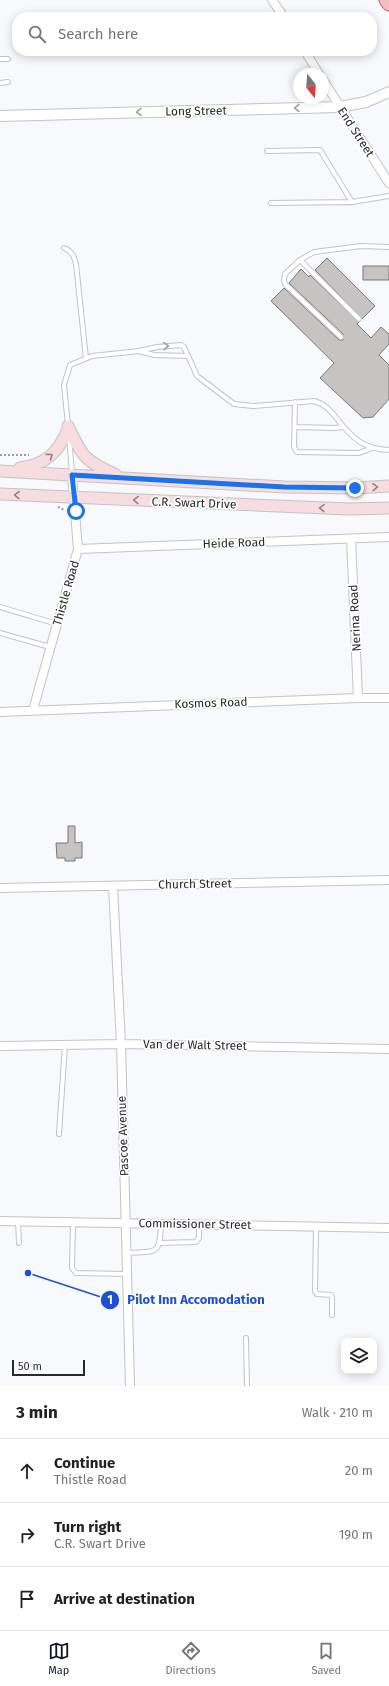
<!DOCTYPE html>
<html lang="en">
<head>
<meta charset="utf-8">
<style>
	:root { --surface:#fff; --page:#f2f2f2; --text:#202124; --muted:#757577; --line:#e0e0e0; --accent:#111827 }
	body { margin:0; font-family:"Fira Sans",sans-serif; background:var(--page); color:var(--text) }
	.controls { position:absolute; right:12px; bottom:12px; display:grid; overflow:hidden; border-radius:8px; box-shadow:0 2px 10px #0003 }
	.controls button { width:36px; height:36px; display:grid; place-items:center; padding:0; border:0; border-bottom:1px solid var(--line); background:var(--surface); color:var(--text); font:20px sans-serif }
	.compass { position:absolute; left:293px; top:68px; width:36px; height:36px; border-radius:50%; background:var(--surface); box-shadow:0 2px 10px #0003; rotate:163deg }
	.scale { position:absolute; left:12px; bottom:10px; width:73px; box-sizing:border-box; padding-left:4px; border:2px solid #28292a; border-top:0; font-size:11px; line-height:14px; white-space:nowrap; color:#28292a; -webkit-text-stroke:3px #fff; paint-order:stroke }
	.stop { position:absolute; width:12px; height:12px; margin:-9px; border:3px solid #1a73e8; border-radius:50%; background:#fff }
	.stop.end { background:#1a73e8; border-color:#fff; box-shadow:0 1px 4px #0008 }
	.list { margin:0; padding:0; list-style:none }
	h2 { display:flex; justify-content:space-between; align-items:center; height:52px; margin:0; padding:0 16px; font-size:17px }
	h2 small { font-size:13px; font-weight:400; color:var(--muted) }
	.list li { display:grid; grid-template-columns:26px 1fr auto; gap:12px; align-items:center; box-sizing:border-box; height:64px; padding:0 16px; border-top:1px solid var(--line) }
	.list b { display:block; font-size:15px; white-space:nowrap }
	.list p { margin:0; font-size:13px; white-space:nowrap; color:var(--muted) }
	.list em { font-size:13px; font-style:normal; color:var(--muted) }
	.icon { flex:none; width:22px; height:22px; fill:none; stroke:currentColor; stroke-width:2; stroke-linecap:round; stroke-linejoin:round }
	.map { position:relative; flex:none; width:389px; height:1386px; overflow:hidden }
	.search { position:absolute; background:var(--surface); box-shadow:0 2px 10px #0003; left:12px; right:12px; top:12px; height:44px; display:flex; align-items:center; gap:10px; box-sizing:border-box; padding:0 14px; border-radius:16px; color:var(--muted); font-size:15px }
	.sheet { height:244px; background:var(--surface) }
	nav { display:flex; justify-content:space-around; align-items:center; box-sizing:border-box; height:56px; border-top:1px solid var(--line); background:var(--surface); font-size:11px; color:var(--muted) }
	nav a { display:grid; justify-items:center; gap:2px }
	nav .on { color:var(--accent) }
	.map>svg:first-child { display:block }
	.building { fill:#c7c3c2; stroke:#7b7776 }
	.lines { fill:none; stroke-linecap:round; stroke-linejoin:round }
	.service-casing { stroke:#c2c3c6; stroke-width:6 }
	.minor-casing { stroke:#c2c3c6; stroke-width:10 }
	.tertiary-casing { stroke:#c2c3c6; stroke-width:12 }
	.secondary-casing { stroke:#c2c3c6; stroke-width:13 }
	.primary-casing { stroke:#a46b72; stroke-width:15 }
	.path { stroke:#9a9b9d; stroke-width:2; stroke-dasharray:2 2; stroke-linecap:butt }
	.service { stroke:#fff; stroke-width:4 }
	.minor { stroke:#fff; stroke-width:8 }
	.tertiary { stroke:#fff; stroke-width:10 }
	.secondary { stroke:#f8dde0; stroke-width:11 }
	.primary { stroke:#f1bcc2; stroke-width:13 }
	.oneway { stroke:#9e9f9f }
	.oneway2 { stroke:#908385 }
	.route { stroke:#1a73e8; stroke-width:5 }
	.labels { text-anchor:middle; stroke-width:3.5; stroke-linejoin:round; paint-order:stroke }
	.street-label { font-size:12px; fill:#28292a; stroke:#fff }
	.leader { fill:none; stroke:#1d4ed8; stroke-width:1.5 }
	.callout-dot { fill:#1d4ed8; stroke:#fff; stroke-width:1.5 }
	.mark-label { font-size:12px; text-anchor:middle; font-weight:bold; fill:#fff }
	.callout-label { font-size:13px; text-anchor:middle; font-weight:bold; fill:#1d4ed8; stroke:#fff; stroke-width:3.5; stroke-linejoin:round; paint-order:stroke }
</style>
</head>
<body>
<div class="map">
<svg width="389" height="1386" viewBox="0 0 389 1386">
	<rect width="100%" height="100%" fill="#f8f9fc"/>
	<path class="building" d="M327 258 375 306 362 319 315 270Z
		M363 266H389V280H363Z
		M301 269 309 277 310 275 359 322 357 324 371 338 381 327 389 334V344L379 355 389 365V399L373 417 363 418 320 378 334 363 271 301 284 288 339 340H343V334L289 283Z
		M68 826H75V843L82 842V858H75V861H65V858H57L56 843H68Z"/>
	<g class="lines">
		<g class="service-casing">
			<path id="service" d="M0 59H8
				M0 83 8 82
				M267 151 320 150 352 202
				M271 203 352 202 389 196
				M64 248C72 251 74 256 76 264L86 358
				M300 260 359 319
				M341 337 285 284 284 280 285 274 300 260 314 252 361 246 389 247
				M139 351 154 355 188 356
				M295 402 294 447 297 452 359 453 372 448
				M68 425 64 385 70 365 92 356 139 351 157 347 181 345 184 347 197 376 234 404 253 406 314 401C325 404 331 411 338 420 353 439 364 449 389 450
				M295 427 334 428 343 427
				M69 436 72 473
				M0 607 57 624
				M0 633 50 647
				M59 1134 65 1045
				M18 1221 19 1243
				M73 1223 72 1268 76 1273 127 1274
				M316 1227 315 1291 317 1294 331 1295 332 1297V1315
				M160 1243 196 1242 199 1238V1224
				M127 1253C157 1251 160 1256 161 1223
				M246 1338 247 1386"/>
		</g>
		<g class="minor-casing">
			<path id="minor" d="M272 0 284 17
				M305 51 319 74
				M323 80 389 183
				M351 539 358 698
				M78 549 389 537
				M33 710 78 549 72 475
				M0 712 358 698H389
				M113 886 121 1044 130 1386
				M0 888 389 880
				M0 1046 121 1044 389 1049
				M0 1221 389 1228"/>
		</g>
		<g class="tertiary-casing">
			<path id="tertiary" d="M0 116 340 107 366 102 389 92"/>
		</g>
		<g class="secondary-casing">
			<path id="secondary" d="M68 426C83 458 84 460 116 475
				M20 468C47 464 57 453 68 430
				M0 471 284 487 355 488 389 486
				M0 494 349 509 389 508"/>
		</g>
		<g class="primary-casing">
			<path id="primary" d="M386 0 389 4"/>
		</g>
		<path class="path" d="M0 455H29
			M58 507 64 510"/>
		<use href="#service" class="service"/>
		<use href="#minor" class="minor"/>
		<use href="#tertiary" class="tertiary"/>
		<use href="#secondary" class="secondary"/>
		<use href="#primary" class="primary"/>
	</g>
	<defs><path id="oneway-chevron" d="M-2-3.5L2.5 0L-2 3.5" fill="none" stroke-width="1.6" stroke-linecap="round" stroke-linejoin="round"/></defs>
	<g class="oneway">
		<use href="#oneway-chevron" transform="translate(297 108) rotate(179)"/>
		<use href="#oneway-chevron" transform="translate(139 112) rotate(179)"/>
		<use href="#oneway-chevron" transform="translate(166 346) rotate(-4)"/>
	</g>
	<g class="oneway2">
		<use href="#oneway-chevron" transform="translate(50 456) rotate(-37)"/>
		<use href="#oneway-chevron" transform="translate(375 487) rotate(-3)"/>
		<use href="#oneway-chevron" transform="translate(17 495) rotate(-177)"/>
		<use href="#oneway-chevron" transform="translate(136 500) rotate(-178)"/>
		<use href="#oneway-chevron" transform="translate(322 508) rotate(-178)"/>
	</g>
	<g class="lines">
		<path class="route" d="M76 511 72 475 284 487 355 488"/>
	</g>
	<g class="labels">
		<g class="street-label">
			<text transform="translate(196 111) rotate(-1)" y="4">Long Street</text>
			<text transform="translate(356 132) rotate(57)" y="4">End Street</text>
			<text transform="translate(194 503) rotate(2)" y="4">C.R. Swart Drive</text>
			<text transform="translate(234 543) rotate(-2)" y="4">Heide Road</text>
			<text transform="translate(66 593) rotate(-74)" y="4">Thistle Road</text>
			<text transform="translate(355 618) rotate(-93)" y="4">Nerina Road</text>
			<text transform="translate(211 703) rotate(-2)" y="4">Kosmos Road</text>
			<text transform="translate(195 884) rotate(-1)" y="4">Church Street</text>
			<text transform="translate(195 1045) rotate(1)" y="4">Van der Walt Street</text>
			<text transform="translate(123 1136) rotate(-92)" y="4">Pascoe Avenue</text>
			<text transform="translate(195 1224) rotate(1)" y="4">Commissioner Street</text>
		</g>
	</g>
	<path class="leader" d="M28 1273L110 1300"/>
	<g class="callout-dot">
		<circle cx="28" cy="1273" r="4"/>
		<circle cx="110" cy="1300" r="10"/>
	</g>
	<g class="mark-label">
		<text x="110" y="1304">1</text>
	</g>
	<g class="callout-label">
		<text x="196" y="1304">Pilot Inn Accomodation</text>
	</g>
</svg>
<div class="controls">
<button><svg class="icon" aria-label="layers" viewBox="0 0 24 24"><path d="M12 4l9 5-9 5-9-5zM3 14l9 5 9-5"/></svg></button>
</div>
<svg class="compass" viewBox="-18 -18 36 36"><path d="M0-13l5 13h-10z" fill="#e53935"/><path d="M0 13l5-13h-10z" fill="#757577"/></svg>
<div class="scale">50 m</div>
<div class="stop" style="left:76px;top:511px"></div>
<div class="stop end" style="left:355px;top:488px"></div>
<div class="search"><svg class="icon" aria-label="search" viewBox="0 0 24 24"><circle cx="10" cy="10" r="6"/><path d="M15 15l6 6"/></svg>Search here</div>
</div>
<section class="sheet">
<h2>3 min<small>Walk · 210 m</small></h2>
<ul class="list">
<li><svg class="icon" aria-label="ahead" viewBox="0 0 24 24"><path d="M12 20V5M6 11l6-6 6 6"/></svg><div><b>Continue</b><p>Thistle Road</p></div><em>20 m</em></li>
<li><svg class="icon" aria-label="right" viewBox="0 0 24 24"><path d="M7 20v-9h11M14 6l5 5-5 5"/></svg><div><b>Turn right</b><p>C.R. Swart Drive</p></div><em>190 m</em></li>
<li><svg class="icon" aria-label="arrive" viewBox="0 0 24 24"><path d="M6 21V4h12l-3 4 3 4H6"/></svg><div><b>Arrive at destination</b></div></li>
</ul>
</section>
<nav>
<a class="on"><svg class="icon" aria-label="map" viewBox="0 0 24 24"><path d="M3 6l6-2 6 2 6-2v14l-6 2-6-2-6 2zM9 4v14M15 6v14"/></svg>Map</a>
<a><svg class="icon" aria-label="directions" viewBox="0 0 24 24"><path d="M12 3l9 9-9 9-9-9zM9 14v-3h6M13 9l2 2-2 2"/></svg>Directions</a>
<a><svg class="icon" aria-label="saved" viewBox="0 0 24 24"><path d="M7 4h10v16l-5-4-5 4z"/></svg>Saved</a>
</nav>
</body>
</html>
